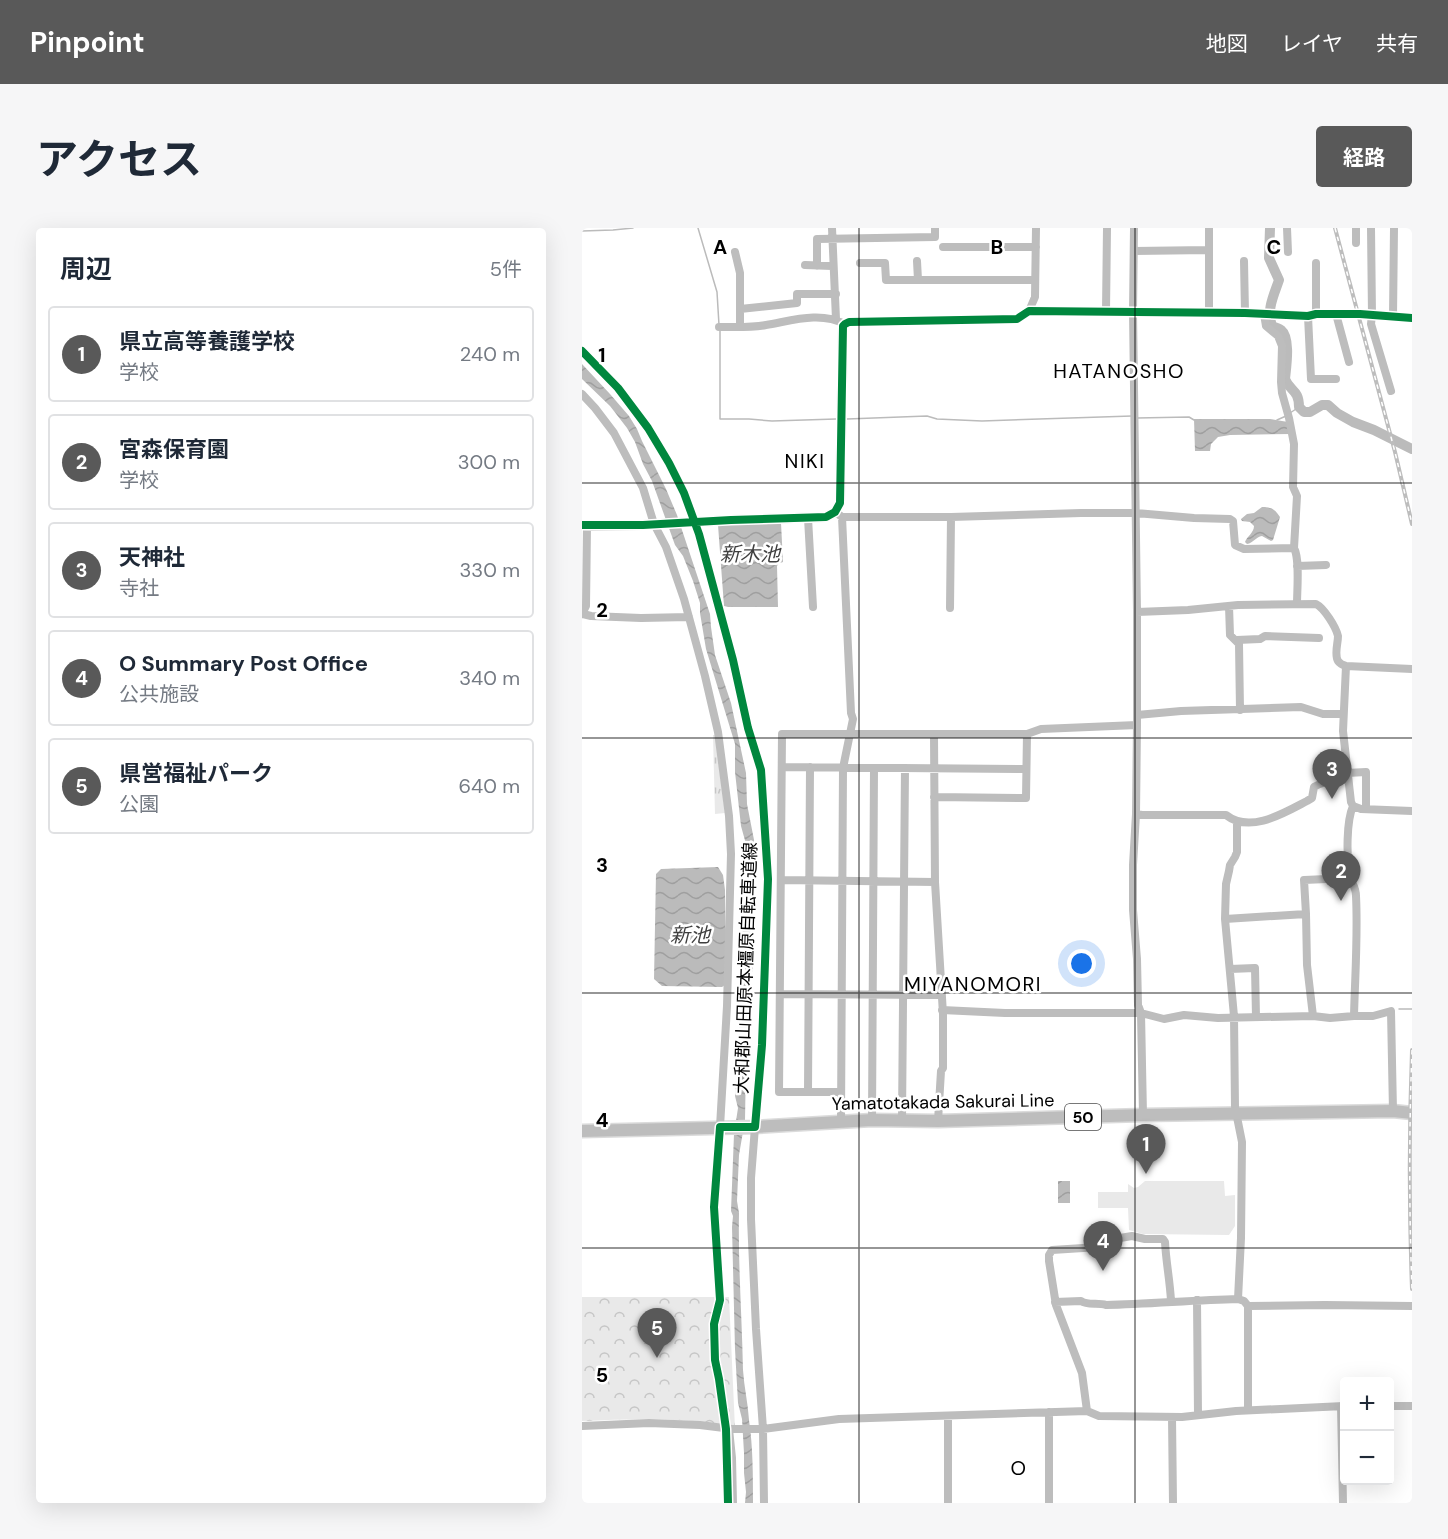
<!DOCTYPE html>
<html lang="ja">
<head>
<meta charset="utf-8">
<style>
	:root { --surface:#fff; --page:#f6f6f7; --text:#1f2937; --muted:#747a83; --line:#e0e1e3; --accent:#595959 }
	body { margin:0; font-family:"DM Sans","Noto Sans JP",sans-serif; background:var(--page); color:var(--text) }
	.controls { position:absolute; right:18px; bottom:18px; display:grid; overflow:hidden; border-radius:6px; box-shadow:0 6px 24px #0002 }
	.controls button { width:54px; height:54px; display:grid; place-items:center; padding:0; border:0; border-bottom:2px solid var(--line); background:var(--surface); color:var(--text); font:30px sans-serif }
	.you { position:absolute; left:500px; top:736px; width:21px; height:21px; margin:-15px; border:4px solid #fff; border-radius:50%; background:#1a73e8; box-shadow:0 0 0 9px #1a73e833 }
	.badge { display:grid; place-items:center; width:39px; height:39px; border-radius:50%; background:var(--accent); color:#fff; font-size:20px; font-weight:700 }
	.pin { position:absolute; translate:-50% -50px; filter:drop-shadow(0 2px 3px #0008) }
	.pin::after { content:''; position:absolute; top:32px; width:21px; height:18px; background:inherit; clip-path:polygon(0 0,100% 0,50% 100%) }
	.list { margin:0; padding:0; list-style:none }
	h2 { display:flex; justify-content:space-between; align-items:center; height:78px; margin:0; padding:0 24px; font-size:26px }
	h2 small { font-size:20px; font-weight:400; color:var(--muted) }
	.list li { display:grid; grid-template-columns:39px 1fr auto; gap:18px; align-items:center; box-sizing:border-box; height:96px; margin:0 12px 12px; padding:0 12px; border:2px solid var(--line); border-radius:6px }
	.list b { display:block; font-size:22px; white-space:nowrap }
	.list p { margin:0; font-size:20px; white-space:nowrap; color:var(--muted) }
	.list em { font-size:20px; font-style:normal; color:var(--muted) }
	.map { position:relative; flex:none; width:830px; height:1275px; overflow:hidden; border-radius:6px }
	header { display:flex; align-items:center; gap:36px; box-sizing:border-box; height:84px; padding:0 30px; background:var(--accent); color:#fff }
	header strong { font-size:28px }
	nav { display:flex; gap:33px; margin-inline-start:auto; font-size:21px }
	.intro { display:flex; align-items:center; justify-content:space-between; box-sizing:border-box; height:144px; padding:0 36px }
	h1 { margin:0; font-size:42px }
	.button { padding:15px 27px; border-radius:6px; background:var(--accent); color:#fff; font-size:21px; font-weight:700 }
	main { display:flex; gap:36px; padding:0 36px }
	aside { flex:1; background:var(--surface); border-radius:6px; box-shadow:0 6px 24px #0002 }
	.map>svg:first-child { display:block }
	.grass { fill:url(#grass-tufts) }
	.park { fill:url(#park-crowns) }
	.pitch { fill:#e9e9e9 }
	.water { fill:url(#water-waves) }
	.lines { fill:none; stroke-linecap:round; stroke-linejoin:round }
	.stream { stroke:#bbb; stroke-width:1.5 }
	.river { stroke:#bbb; stroke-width:10 }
	.primary-casing { stroke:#dbdbdb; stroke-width:15 }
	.street { stroke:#bdbdbd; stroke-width:8 }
	.secondary { stroke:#c0c0c0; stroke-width:10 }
	.primary { stroke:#bdbdbd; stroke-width:12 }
	.rail-casing { stroke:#bdbdbd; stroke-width:4 }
	.rail { stroke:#fff; stroke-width:1.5; stroke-dasharray:4.5; stroke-linecap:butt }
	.cycleway-casing { stroke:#fff; stroke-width:11 }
	.cycleway { stroke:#00873e; stroke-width:8 }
	.grid { fill:none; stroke:#000; stroke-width:1.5; stroke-opacity:0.55 }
	.labels { text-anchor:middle; stroke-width:5; stroke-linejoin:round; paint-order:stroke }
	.shield { fill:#fff; stroke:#4c4c4c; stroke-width:1.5 }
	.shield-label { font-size:16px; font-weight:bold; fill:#000 }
	.street-label { font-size:18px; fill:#000; stroke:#fff }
	.neighbourhood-label { font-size:20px; letter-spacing:1.5px; fill:#000; stroke:#fff }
	.water-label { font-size:20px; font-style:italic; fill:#3f3f3f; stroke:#fff }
	.grid-label { font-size:20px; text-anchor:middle; font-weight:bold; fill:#000; stroke:#fff; stroke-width:5; stroke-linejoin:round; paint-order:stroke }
</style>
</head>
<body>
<header>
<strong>Pinpoint</strong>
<nav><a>地図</a><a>レイヤ</a><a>共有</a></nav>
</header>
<div class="intro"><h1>アクセス</h1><a class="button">経路</a></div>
<main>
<aside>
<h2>周辺<small>5件</small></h2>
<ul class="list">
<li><span class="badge">1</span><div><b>県立高等養護学校</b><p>学校</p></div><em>240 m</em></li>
<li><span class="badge">2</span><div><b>宮森保育園</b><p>学校</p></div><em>300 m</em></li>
<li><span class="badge">3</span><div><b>天神社</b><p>寺社</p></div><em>330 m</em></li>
<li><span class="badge">4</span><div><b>O Summary Post Office</b><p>公共施設</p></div><em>340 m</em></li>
<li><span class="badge">5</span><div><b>県営福祉パーク</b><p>公園</p></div><em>640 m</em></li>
</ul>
</aside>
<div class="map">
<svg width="830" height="1275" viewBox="0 0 830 1275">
	<defs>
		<pattern id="grass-tufts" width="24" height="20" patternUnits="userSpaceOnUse" patternTransform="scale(1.5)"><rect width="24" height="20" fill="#e9e9e9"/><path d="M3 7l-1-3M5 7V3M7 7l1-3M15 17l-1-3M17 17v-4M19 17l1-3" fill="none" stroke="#c6c6c6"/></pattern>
		<pattern id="park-crowns" width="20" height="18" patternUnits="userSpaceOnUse" patternTransform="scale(1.5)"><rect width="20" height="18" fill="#e9e9e9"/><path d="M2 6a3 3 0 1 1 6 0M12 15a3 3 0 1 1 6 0" fill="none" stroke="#c6c6c6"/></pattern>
		<pattern id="water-waves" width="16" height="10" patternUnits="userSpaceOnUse" patternTransform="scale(1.5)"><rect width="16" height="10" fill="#bbb"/><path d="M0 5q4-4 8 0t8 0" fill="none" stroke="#9f9f9f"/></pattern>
	</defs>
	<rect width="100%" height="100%" fill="#fff"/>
	<path class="grass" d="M131 507H133L143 585 133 586Z"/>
	<path class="park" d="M0 1069H147L153 1200C105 1188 49 1191 0 1193Z"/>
	<path class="pitch" d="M563 953H642L643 968 653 967V998L647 1007 561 1006 547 1002 546 980H516V964H546V956L552 960 556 959Z"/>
	<path class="water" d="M0 136 28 166 47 188 55 201 60 213 84 261 95 287 128 386 129 399 133 427 149 475 164 545 165 576 173 617 174 641 168 709 171 720V738L165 776 163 892 157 927 155 973 157 985C156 1037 160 1090 161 1142 162 1159 166 1175 167 1192 171 1219 171 1247 171 1275H163L164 1264 162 1245V1225L160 1191 156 1175 153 1121 150 999 151 988 149 983 152 906 156 880 153 868 160 756 164 747 160 709 163 671 161 652 167 646V627L159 598 153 544V516L124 421 118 385V375L111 353 101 328 93 317 70 253 61 236 53 214 45 200 28 178 0 151Z
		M612 191H688L706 194 709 206 648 207 636 209 629 216 628 223H613Z
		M680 279C689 279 693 281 698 289L691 312 689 313 680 308C674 309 671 315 665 316L663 314C665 308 672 305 672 298L668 294 660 293 659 291 665 286 672 285Z
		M199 295 201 334 197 335 195 338 196 379H146L142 378 136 297Z
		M136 639 141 647 143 662V757L140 759 80 758 72 751 74 646 79 641Z
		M476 953H488V975H476Z"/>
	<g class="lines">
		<path class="stream" d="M116 0 135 64 137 97
			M0 3 31 2 51 0
			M138 102V191H167L190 193 254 191
			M708 185 717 179
			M555 190 607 189 612 192
			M265 191 345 188 355 191 400 193 550 188
			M695 192 704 188
			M817 781H830"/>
		<path class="river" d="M688 0 687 30 697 52C692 67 684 82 690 98 692 99 698 101 699 102 709 110 704 140 703 151 708 164 717 161 717 179L722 184H728L740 177H746L755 185 771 194 792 202 830 221"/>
		<g class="primary-casing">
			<path id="primary" d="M0 903 173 899 290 892 356 893 561 887 811 883 830 885"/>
		</g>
		<path class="street" d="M250 0 254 91
			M552 0 551 84 555 384V497L554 586 551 637V682L555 731 556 777 559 785 561 887
			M705 0 706 24
			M774 0V15
			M789 0 790 87 789 96 809 163
			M361 19H454
			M552 23 627 22
			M153 24 158 45V81
			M335 33 336 52
			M662 33 663 85
			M278 35H303L304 52H453
			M223 37 250 38
			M235 38V11L353 9V0
			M447 83 453 69 454 0
			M524 83 525 0
			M627 84V0
			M682 86 684 98 696 108 700 118 699 154 700 165 707 190 712 216 711 259 715 268 712 320
			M734 86V35
			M754 86 767 134
			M726 88 729 151H754
			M811 89 812 0
			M261 98 263 96 267 94 435 91 447 83 663 85 726 88 734 86H778L830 90
			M137 99C152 99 169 100 184 97 209 93 238 83 263 96
			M158 99V81L215 75V66H254
			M0 166 13 180 32 205 61 260 72 296 84 319 102 371 123 448 136 504 147 588 149 626 145 778 138 899
			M256 286 260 289H369L499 285H554L612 290 648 291 651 293 653 317 662 321 712 320C718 331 715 362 715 376
			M226 290 231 379
			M715 338 744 337
			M647 378 648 407 657 416 658 482
			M368 380 369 289
			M555 384 606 382 656 377 734 376C742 380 754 399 756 408 756 416 752 426 756 433 758 436 760 437 764 438L830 441
			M0 386 4 378 5 298 1 297
			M1 386 9 388 59 390 107 389
			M655 412 678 411 683 408 737 410
			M764 438 761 503 769 574 771 578C764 594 765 628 767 646 769 655 774 658 774 668 776 708 773 748 772 788
			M555 487 599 483 719 479 741 486H761
			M352 506 353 654 361 786V840L359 843 356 893
			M200 539 444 541
			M765 545 784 544V581
			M352 569 444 570 445 506
			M771 578 779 581 830 583
			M554 586 560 587H644C668 606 702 585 725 573L730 570 732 559C742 553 754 551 766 552
			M655 594V624L653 629 648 637 647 643 644 656 643 691 652 788 653 879 660 914 659 1010 656 1071
			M199 652 353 654
			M724 686 722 652 768 650
			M643 691 724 686 725 737 731 788
			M648 741 673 740 674 789
			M198 766 359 767
			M360 782 423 785H559L582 791 602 787 636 790 731 788 748 790 772 788H791L809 783 811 883
			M226 864 228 539
			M258 864H197L200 506H445L459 501 555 497
			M290 892 292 540
			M259 893 261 540 271 491 269 485 260 289
			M320 893 323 540
			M173 899 169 950V991L174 1101 181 1201 182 1275
			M615 1072 616 1187
			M473 1074 499 1073C506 1078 516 1074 524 1077 568 1076 612 1072 656 1071L662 1073 666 1078 743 1077 830 1078
			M666 1078V1182
			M759 1178 761 1275
			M808 1178H830
			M505 1183 500 1145 474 1077 467 1033V1027L470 1022 517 1019 520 1013 550 1008 563 1011H581L583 1014C584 1034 588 1053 589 1073
			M467 1184V1275
			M590 1189 591 1275
			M0 1198 67 1195 118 1197 150 1201H181L257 1191 505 1183 517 1188 600 1189 654 1183 762 1178
			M147 1201 150 1230 151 1275
			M366 1275V1188"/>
		<path class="secondary" d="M5 298 61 297 149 292 244 289 253 284 258 275 261 98"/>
		<use href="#primary" class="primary"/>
		<g class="rail-casing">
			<path id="rail" d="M753 0 813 224 830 296
				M830 822C827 902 827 981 830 1061"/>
		</g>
		<use href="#rail" class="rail"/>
		<g class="cycleway-casing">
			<path id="cycleway" d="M0 123 36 160 66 200 87 235 102 265 117 306 151 432 166 500 179 542 186 651 180 817 173 899H138L132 979 138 1072 132 1096 133 1132 137 1151 144 1201 146 1275
				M0 297H61L149 292 244 289 253 284 258 275 261 98 263 96 267 94 435 91 447 83 663 85 726 88 734 86H778L830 90"/>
		</g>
		<use href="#cycleway" class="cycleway"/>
	</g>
	<path class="grid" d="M277 0V1275M553 0V1275M0 255H830M0 510H830M0 765H830M0 1020H830"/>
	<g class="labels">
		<rect class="shield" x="483" y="876" width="36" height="26" rx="4.5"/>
		<g class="shield-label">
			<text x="501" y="895">50</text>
		</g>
		<g class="street-label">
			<text transform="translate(164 740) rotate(-88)" y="6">大和郡山田原本橿原自転車道線</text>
			<text transform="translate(361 874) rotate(-1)" y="6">Yamatotakada Sakurai Line</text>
		</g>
		<g class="neighbourhood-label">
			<text x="537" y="150">HATANOSHO</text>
			<text x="223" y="240">NIKI</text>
			<text x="391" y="763">MIYANOMORI</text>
			<text x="437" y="1247">O</text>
		</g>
		<g class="water-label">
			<text x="168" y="333">新木池</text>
			<text x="108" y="714">新池</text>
		</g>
	</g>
	<g class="grid-label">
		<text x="138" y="26">A</text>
		<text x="415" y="26">B</text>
		<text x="692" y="26">C</text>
		<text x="20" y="134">1</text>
		<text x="20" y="389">2</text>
		<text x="20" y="644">3</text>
		<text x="20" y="899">4</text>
		<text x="20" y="1154">5</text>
	</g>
</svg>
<div class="controls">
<button>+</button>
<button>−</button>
</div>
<div class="you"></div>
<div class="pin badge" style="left:564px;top:946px">1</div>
<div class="pin badge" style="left:759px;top:673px">2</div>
<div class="pin badge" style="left:750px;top:571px">3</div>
<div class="pin badge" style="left:521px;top:1043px">4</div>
<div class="pin badge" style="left:75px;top:1130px">5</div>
</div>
</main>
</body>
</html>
